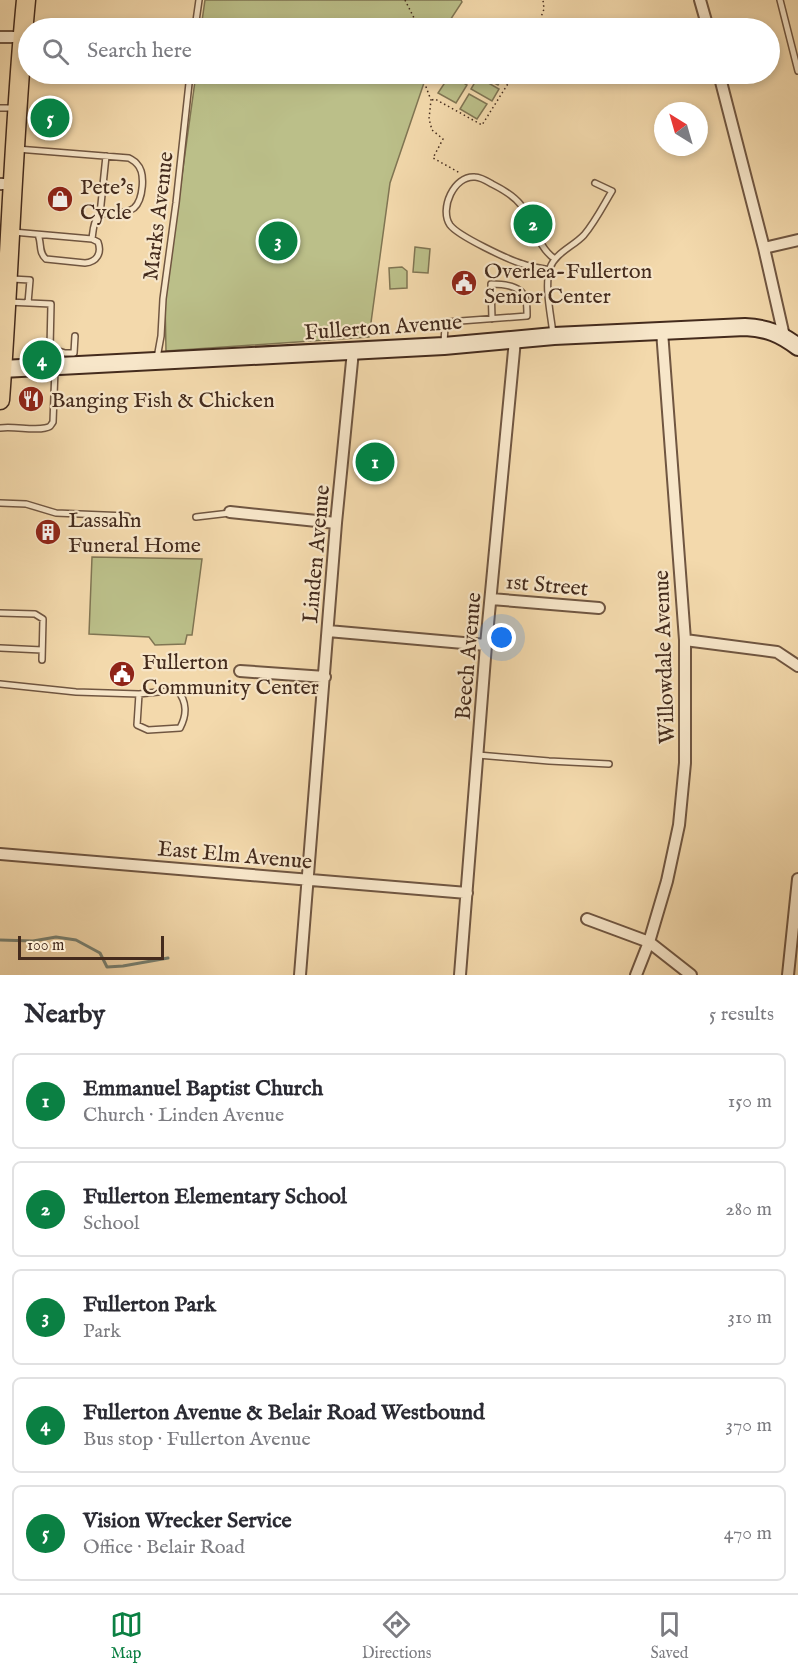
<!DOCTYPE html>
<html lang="en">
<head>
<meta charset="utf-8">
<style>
	:root { --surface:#fff; --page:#f7f7f7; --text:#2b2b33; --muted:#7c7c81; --line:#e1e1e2; --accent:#0b8043 }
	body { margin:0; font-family:"IM FELL English",serif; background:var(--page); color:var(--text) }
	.compass { position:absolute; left:654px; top:102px; width:54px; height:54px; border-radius:50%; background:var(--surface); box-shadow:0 3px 9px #0003; rotate:323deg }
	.scale { position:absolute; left:18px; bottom:15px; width:146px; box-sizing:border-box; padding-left:6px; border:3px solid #442b1d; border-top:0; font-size:16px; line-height:21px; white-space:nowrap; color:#442b1d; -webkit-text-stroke:4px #f7e6c9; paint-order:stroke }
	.you { position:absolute; left:502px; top:638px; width:21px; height:21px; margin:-15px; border:4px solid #fff; border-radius:50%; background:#1a73e8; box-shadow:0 0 0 9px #1a73e833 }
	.badge { display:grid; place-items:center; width:39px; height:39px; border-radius:50%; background:var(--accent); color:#fff; font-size:20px; font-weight:700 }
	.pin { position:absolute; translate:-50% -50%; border:3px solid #fff; box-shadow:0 2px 6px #0006 }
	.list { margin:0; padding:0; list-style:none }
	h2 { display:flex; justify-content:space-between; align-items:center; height:78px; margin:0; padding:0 24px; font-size:26px }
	h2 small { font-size:20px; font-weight:400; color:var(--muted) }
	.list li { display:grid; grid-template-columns:39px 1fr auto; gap:18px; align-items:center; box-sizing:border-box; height:96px; margin:0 12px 12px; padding:0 12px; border:2px solid var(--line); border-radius:9px }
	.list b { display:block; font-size:22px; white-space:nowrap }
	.list p { margin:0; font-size:20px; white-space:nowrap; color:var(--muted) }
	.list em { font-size:20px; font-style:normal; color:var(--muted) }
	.icon { flex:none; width:33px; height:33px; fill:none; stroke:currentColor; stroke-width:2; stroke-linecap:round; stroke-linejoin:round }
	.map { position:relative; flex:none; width:798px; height:975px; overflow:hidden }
	.search { position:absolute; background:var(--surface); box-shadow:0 3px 9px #0003; left:18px; right:18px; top:18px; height:66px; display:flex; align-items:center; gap:15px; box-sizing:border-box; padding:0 21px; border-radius:33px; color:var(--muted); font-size:22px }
	.sheet { height:618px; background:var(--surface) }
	nav { display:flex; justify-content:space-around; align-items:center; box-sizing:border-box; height:84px; border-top:2px solid var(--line); background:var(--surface); font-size:16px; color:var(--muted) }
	nav a { display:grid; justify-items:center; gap:3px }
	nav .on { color:var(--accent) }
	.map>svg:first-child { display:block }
	.green { fill:#bbbf89; stroke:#807553; stroke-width:1.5 }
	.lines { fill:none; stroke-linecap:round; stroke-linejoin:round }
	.stream { stroke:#788172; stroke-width:3 }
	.lane-casing { stroke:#705641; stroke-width:8 }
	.street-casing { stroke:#705641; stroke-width:14 }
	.secondary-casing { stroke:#442b1d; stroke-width:20 }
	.primary-casing { stroke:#442b1d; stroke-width:21 }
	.path { stroke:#442b1d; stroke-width:1.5; stroke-dasharray:1.5 3; stroke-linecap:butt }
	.lane { stroke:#f7e6c9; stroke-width:5 }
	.street { stroke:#f7e6c9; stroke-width:10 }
	.secondary { stroke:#f7e6c9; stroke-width:16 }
	.primary { stroke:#f3d9ac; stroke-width:18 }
	.labels { text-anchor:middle; stroke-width:4.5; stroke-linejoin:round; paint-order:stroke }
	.poi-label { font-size:22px; fill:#442b1d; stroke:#f7e6c9; text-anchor:start }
	.street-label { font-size:22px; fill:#442b1d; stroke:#f7e6c9 }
</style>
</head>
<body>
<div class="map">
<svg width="798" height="975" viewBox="0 0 798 975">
	<rect width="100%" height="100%" fill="#f3d9ac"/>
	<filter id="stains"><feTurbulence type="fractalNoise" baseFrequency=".00333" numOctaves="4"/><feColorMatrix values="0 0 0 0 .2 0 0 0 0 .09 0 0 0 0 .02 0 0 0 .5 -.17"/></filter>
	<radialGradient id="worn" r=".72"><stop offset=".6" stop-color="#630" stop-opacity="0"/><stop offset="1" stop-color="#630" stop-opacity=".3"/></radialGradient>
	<path class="green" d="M205 0H461L462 2 445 28H201Z
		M196 74H427L390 183 369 337 166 351 165 299Z
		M443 74H453L458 77 457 79 467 85 456 103 438 93 444 84 441 80Z
		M477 74H505L498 85Z
		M478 77 499 89 492 101 471 89Z
		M469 94 487 104 477 119 460 109Z
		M415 247 430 249 428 273 413 272Z
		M402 267 407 271V288L390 289 389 268Z
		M92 557 202 559 192 635H187L185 644 155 645 149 637 89 634Z"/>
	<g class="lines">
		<path class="stream" d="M0 940 33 941 56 937 76 940 100 953 107 967 123 966 168 958"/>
		<g class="lane-casing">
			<path id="lane" d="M780 0 798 71
				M195 28 199 0
				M0 108H13
				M17 149 129 158C132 160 135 161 137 164 146 173 143 200 134 208 123 217 107 208 98 217 93 222 93 232 92 239
				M100 214 106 156
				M13 232 92 239 98 242C102 253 97 262 85 263L46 259C38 252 42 243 38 235
				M550 270C541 268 531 267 523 264 509 260 458 236 450 225 439 209 454 175 475 177 480 177 487 181 492 184 502 189 514 196 521 205 534 222 537 247 555 259
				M12 279 30 280 28 303
				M8 302 51 304 50 348H41
				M553 334C551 315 544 286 550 268 555 253 574 246 584 235 595 222 603 206 612 191L595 183
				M444 342 445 327 447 322 527 316C527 311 527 305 526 300 523 286 504 284 491 284L492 319
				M50 348 65 353H74L75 336
				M157 358 161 336 163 299 176 203 190 74
				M0 428C15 426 33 431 45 428 51 427 50 426 53 422L55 369
				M0 503 26 504 56 513 127 516
				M196 517 230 513
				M0 613 35 614 43 619 42 660
				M0 648 42 650
				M0 684 76 692 139 694 177 690C187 701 187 715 180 728L148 730 137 725 139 694
				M478 755 549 761 609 764"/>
		</g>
		<g class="street-casing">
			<path id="street" d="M700 0 708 28
				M0 37H23
				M719 74 764 248 784 336
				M0 184H13
				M764 248 798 240
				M230 512 336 523
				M491 599 599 608
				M328 631 486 645
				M685 640 777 652 798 666
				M240 671 325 677
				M0 854 467 893
				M587 919 649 942 691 975
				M300 975 336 523 353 351
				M460 975 486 645 515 340
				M636 975 649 942 667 881 679 825 685 763V640L662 331
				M788 975 798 879"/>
		</g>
		<g class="secondary-casing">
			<path id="secondary" d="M2 369 444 346 554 336 745 327C767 328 781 334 798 347"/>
		</g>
		<g class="primary-casing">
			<path id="primary" d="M0 400C10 267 13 133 26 0"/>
		</g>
		<path class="path" d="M405 0 414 18 417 28
			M537 28 544 9 543 0
			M421 74 431 100 429 119 432 130 443 139 433 158 460 173
			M432 100 435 99 482 125 514 74"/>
		<use href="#lane" class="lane"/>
		<use href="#street" class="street"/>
		<use href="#secondary" class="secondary"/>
		<use href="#primary" class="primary"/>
	</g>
	<defs>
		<g id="shop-disc" transform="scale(1.35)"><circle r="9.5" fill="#8f2418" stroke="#f7e6c9"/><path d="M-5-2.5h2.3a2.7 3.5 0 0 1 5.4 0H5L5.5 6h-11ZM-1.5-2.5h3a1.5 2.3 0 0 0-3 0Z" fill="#fff"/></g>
		<g id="civic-disc" transform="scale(1.35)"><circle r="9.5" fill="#8f2418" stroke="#f7e6c9"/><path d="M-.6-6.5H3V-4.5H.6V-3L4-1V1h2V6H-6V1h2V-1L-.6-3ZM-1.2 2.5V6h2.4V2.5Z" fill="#fff"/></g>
		<g id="restaurant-disc" transform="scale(1.35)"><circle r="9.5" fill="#8f2418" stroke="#f7e6c9"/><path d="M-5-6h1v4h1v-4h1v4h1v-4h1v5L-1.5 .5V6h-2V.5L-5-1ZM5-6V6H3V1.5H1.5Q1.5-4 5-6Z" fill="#fff"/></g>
		<g id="building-disc" transform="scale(1.35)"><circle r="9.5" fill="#8f2418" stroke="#f7e6c9"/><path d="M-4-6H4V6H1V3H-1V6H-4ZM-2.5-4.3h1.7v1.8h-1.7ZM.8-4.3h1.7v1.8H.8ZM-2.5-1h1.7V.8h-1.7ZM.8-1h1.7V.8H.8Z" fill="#fff"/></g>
	</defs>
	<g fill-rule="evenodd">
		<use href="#shop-disc" x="60" y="199"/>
		<use href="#civic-disc" x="464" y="283"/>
		<use href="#restaurant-disc" x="31" y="399"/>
		<use href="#building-disc" x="48" y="532"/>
		<use href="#civic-disc" x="122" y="674"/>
	</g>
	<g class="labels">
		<g class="poi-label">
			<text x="80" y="194">Pete's<tspan x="80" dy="25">Cycle</tspan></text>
			<text x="484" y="278">Overlea-Fullerton<tspan x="484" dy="25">Senior Center</tspan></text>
			<text x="51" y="407">Banging Fish &amp; Chicken</text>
			<text x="68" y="527">Lassahn<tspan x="68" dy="25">Funeral Home</tspan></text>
			<text x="142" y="669">Fullerton<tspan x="142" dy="25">Community Center</tspan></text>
		</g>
		<g class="street-label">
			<text transform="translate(157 216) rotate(-83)" y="8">Marks Avenue</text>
			<text transform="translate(383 326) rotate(-4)" y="8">Fullerton Avenue</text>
			<text transform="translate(315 554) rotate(-85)" y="8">Linden Avenue</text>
			<text transform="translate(547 584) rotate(5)" y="8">1st Street</text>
			<text transform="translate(467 656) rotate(-85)" y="8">Beech Avenue</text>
			<text transform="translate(663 657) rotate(-92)" y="8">Willowdale Avenue</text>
			<text transform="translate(235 854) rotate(5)" y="8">East Elm Avenue</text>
		</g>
	</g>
	<rect width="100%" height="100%" filter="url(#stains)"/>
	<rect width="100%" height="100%" fill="url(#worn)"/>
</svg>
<svg class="compass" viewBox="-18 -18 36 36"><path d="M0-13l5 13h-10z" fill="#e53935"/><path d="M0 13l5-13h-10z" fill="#7c7c81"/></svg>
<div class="scale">100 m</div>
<div class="you"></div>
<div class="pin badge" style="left:375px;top:462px">1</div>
<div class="pin badge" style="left:533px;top:224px">2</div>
<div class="pin badge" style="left:278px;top:241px">3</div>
<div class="pin badge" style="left:42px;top:360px">4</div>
<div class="pin badge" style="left:50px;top:118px">5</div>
<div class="search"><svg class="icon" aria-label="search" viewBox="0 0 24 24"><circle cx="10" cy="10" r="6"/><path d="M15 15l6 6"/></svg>Search here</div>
</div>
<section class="sheet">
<h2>Nearby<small>5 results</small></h2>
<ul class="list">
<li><span class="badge">1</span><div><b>Emmanuel Baptist Church</b><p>Church · Linden Avenue</p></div><em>150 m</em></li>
<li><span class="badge">2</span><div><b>Fullerton Elementary School</b><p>School</p></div><em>280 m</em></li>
<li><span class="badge">3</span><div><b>Fullerton Park</b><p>Park</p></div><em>310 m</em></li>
<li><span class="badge">4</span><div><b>Fullerton Avenue &amp; Belair Road Westbound</b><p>Bus stop · Fullerton Avenue</p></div><em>370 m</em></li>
<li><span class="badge">5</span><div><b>Vision Wrecker Service</b><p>Office · Belair Road</p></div><em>470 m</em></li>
</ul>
</section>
<nav>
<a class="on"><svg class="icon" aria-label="map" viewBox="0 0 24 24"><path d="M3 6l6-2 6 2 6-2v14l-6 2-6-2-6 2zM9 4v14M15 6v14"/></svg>Map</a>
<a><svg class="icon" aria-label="directions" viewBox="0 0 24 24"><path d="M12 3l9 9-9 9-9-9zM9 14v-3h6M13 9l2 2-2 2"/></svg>Directions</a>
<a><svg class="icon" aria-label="saved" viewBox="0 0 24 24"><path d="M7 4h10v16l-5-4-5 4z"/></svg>Saved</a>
</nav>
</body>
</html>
